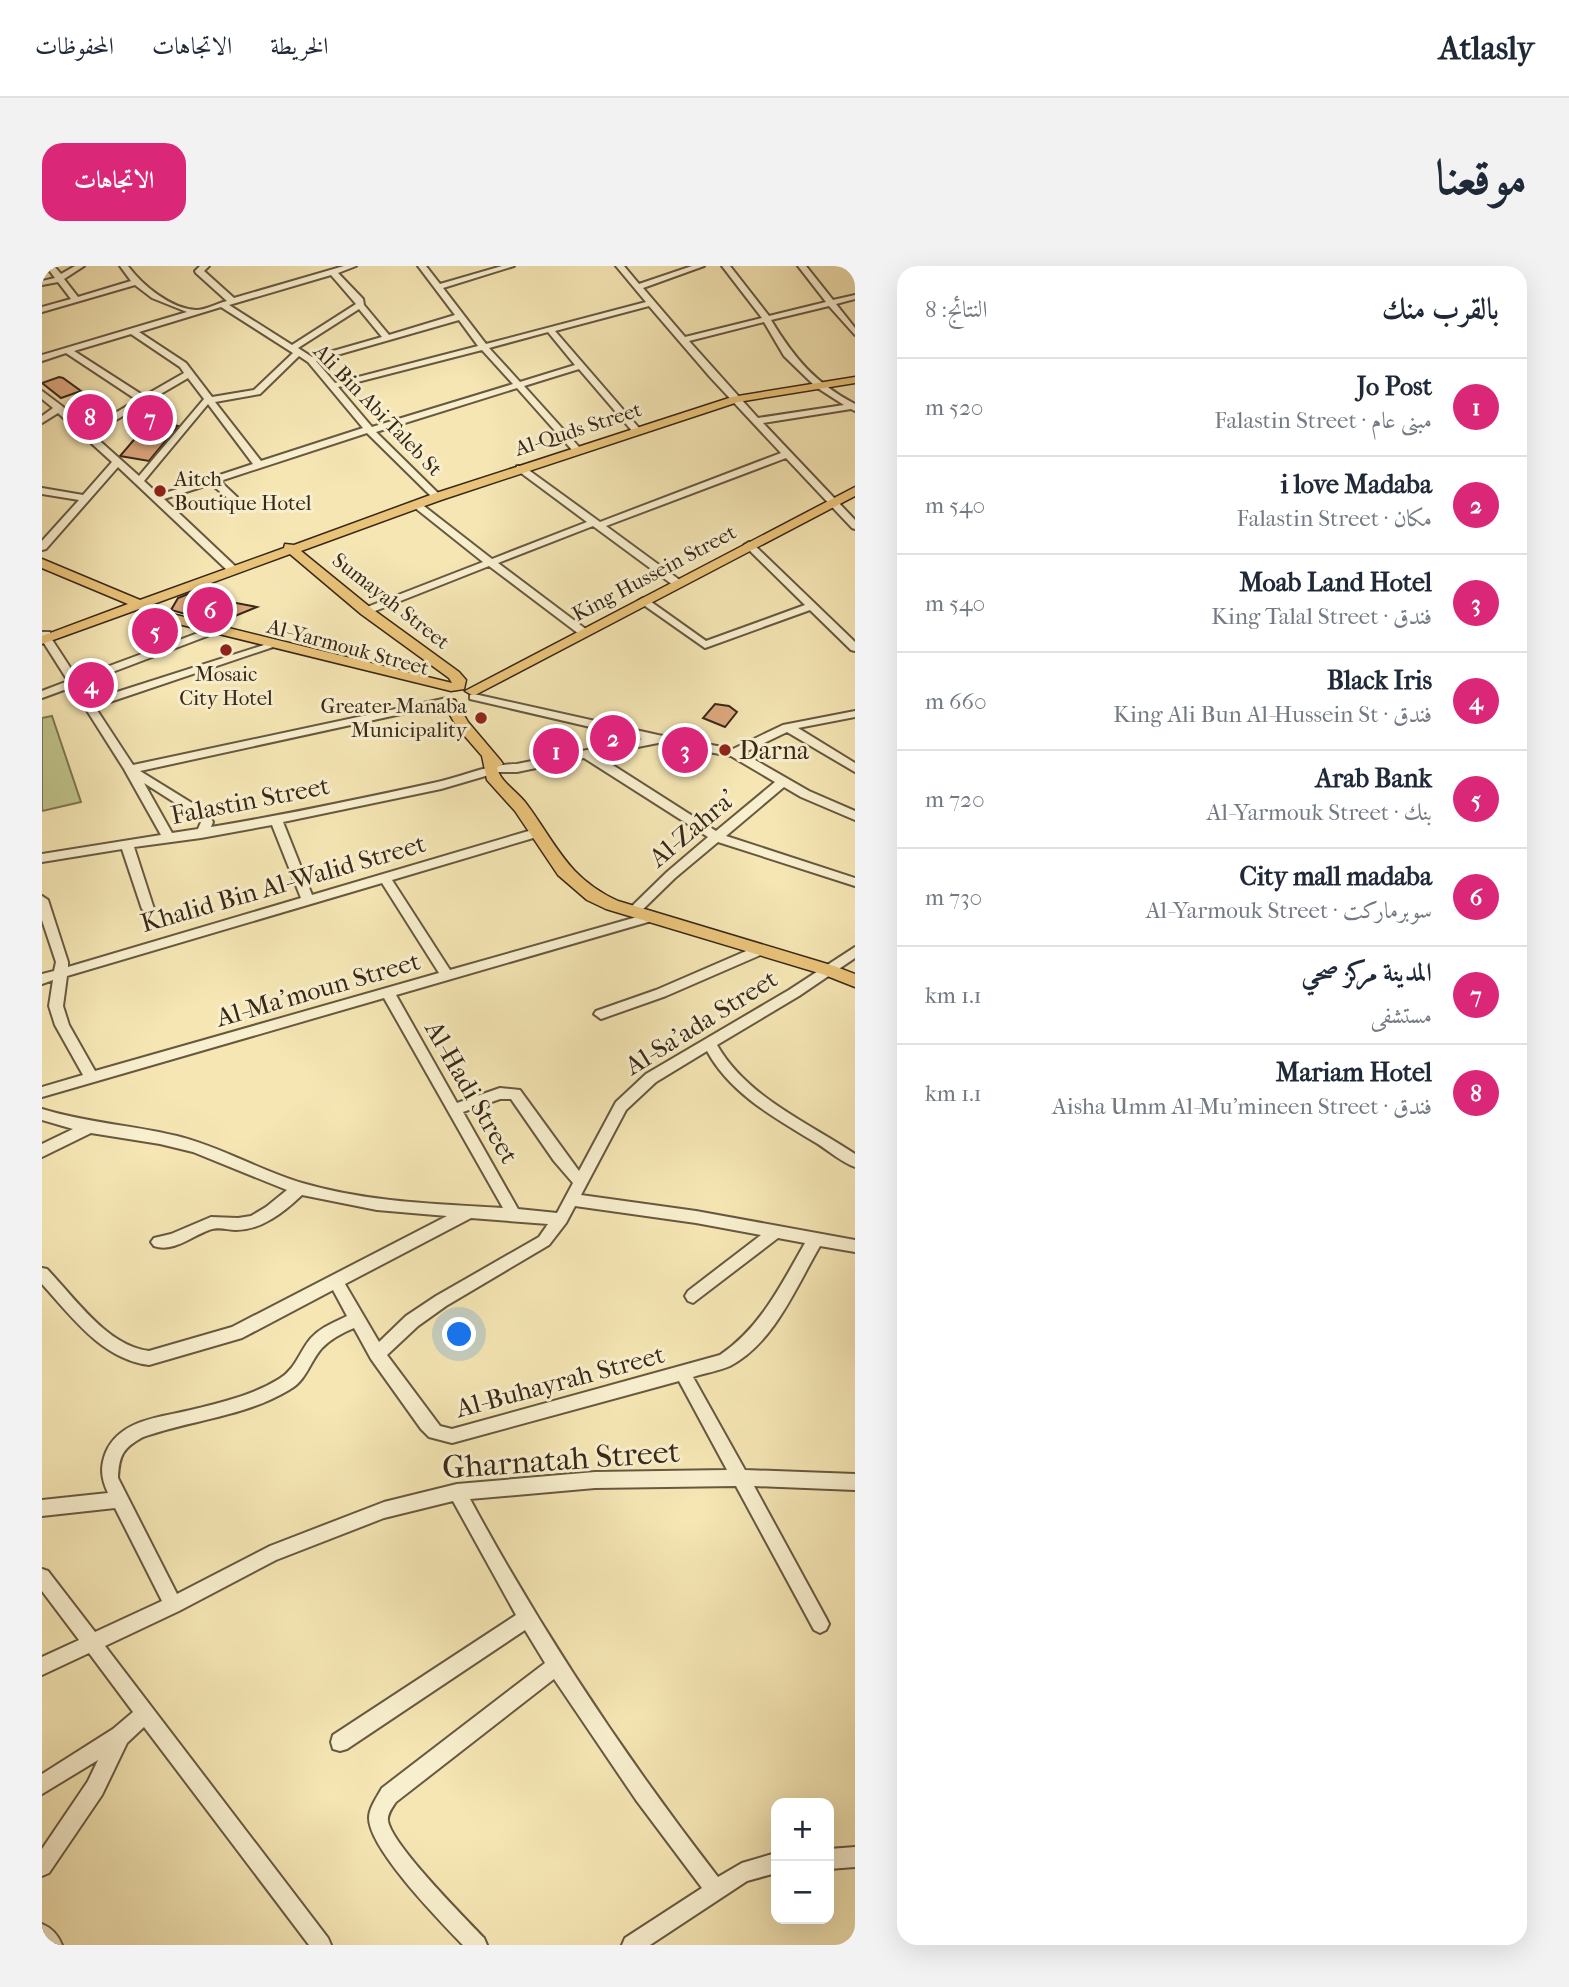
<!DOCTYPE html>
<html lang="ar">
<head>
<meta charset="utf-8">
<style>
	:root { --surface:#fff; --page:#f2f2f3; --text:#1f2937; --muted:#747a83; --line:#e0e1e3; --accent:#db2777 }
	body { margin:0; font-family:"IM FELL French Canon",Amiri,serif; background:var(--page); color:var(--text); direction:rtl }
	.controls { position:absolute; right:21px; bottom:21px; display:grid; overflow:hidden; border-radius:14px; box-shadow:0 7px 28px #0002 }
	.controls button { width:63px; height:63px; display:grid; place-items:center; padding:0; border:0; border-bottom:2px solid var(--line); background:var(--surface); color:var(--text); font:35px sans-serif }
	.you { position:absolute; left:418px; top:1069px; width:24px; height:24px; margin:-18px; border:5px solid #fff; border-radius:50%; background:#1a73e8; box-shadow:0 0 0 10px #1a73e833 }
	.badge { display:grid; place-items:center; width:46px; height:46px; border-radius:50%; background:var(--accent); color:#fff; font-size:23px; font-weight:700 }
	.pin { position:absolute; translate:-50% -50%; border:4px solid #fff; box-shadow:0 2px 7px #0006 }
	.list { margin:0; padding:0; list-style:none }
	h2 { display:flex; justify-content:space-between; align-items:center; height:91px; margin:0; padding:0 28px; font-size:30px }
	h2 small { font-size:23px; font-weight:400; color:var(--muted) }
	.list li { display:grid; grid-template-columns:46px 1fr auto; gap:21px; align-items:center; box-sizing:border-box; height:98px; padding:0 28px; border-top:2px solid var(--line) }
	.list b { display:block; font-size:26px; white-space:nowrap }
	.list p { margin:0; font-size:23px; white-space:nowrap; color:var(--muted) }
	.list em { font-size:23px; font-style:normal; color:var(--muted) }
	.map { position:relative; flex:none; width:813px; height:1679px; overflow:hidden; direction:ltr; border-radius:21px }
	header { display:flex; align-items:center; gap:42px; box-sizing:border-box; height:98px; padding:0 35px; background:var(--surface); border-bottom:2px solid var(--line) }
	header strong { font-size:33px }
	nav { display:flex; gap:38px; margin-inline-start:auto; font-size:24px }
	.intro { display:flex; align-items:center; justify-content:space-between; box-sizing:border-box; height:168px; padding:0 42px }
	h1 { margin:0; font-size:49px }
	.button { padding:18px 32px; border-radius:21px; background:var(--accent); color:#fff; font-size:24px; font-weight:700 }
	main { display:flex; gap:42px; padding:0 42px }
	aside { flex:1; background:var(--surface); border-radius:21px; box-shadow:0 7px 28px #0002 }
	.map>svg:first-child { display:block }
	.green { fill:#c0c48a; stroke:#7c7652; stroke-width:2 }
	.building { fill:#dda87f; stroke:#38281a; stroke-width:2 }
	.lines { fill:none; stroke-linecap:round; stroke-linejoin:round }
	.minor-casing { stroke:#675840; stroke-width:4 }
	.major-casing { stroke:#38281a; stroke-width:3 }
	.minor { fill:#f8efce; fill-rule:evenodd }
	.major { fill:#eac37a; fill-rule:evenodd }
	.poi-dot { fill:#8f2418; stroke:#f8efce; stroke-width:2.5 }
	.labels { text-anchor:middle; stroke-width:6; stroke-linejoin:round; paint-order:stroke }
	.far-street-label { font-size:21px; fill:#38281a; stroke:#f8efce }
	.far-poi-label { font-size:21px; fill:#38281a; stroke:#f8efce; text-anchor:start }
	.poi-label { font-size:26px; fill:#38281a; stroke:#f8efce; text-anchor:start }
	.street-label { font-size:26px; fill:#38281a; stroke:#f8efce }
	.near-street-label { font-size:32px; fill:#38281a; stroke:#f8efce }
</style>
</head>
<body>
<header>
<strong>Atlasly</strong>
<nav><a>الخريطة</a><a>الاتجاهات</a><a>المحفوظات</a></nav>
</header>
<div class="intro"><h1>موقعنا</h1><a class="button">الاتجاهات</a></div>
<main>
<aside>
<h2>بالقرب منك<small>النتائج: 8</small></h2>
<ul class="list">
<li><span class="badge">1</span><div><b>Jo Post</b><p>مبنى عام · Falastin Street</p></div><em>520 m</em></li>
<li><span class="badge">2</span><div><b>i love Madaba</b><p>مكان · Falastin Street</p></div><em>540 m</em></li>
<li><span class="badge">3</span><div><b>Moab Land Hotel</b><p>فندق · King Talal Street</p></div><em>540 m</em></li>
<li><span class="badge">4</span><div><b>Black Iris</b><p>فندق · King Ali Bun Al-Hussein St</p></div><em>660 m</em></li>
<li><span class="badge">5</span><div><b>Arab Bank</b><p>بنك · Al-Yarmouk Street</p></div><em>720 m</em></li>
<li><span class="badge">6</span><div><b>City mall madaba</b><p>سوبرماركت · Al-Yarmouk Street</p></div><em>730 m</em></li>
<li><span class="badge">7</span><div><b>المدينة مركز صحي</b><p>مستشفى</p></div><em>1.1 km</em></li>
<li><span class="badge">8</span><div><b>Mariam Hotel</b><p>فندق · Aisha Umm Al-Mu'mineen Street</p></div><em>1.1 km</em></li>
</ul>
</aside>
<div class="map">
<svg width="813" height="1679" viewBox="0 0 813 1679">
	<rect width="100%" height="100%" fill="#f5e6b4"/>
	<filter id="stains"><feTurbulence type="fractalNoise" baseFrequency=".00286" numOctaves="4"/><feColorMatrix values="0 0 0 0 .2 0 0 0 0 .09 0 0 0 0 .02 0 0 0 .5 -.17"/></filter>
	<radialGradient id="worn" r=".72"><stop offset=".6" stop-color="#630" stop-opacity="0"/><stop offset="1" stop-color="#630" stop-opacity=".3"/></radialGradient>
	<path class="green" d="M10 450 39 536 0 545V452Z"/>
	<path class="building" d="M17 111 21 112 39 125 19 132 0 117Z
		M108 155 136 160 107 195 78 190Z
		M146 328 215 341 176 357 129 344 136 332Z
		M104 356 120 360 122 357 134 360 123 373 95 366Z
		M673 438 687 440 695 446 683 461 661 452Z"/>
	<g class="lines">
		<g class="minor-casing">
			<path id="minor" d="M4 0H12L19 8 33 0H42L22 13 36 31 89 15 78 0H86C100 19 129 43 154 44 164 44 176 37 185 35L154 7 153 5 158 0H167L162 5 192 32 302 0H314L296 7 321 33 322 39 347 69 413 49 376 0H384L398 18 460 0H472L401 22 444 78 604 36 574 0H582L597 18 650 0H662L601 22 643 71 720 52 680 0H688L727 50 784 36 756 0H764L791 34 813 29V33L794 38 813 62V69L787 40 729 54C752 92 773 117 813 138V145L809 143 721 157 813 254V263L810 262 744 192 564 260 639 315V319H631L551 260 456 297 545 364V368H537L447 300 328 347H320V343L441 296 372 241V237H378L450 293 545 256 475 204V200H481L558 256 739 187 668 111 607 40 513 65 597 162V166H591L537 103 482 120 537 181V185H531L475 122 334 166 398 229V233H392L325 167 178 215 195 231V235H189L169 218 122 233 193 300V304H185L76 201 4 283 0 284V275L37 234 0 228V222L41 229 70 196 16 147 0 157V150L11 142 0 133V125L20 140 45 164 95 134 24 87 0 95V89L145 46 110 32 93 19 0 46V41L29 33 16 16 0 19V15L13 12ZM289 9 314 38 250 79 187 39ZM179 41 251 87 212 124 170 131 144 97 97 66ZM317 43 340 71 270 91 256 82ZM417 54 436 80 293 117 274 95ZM722 56 742 90 774 121 802 139 716 152 647 75ZM506 66 533 99 478 116 447 82ZM89 68 138 101 142 107 102 130 32 85ZM440 84 471 118 330 161 296 121ZM257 90 266 96 321 162 219 195 173 136 218 128ZM146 112 162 133 97 210 50 168ZM166 138 211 198 117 229 102 215Z
				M707 276 710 277 813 376V385L809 384 768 344 663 382 596 335 601 332 605 333 664 375 763 339 704 281 702 279Z
				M164 364 169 367 168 369 39 418 50 434 222 379 226 378 231 381 53 441 91 499 405 432 411 435 405 438 98 505 166 547 171 556 169 561C243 549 317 533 391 517 420 511 446 498 475 498L600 473 428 433V429L432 428 616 469 691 483 741 459 813 445V451L756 462 813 497V506L745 466 701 487 767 525 813 545V554L759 531 742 521 684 570 813 612V620L676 576 633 612 595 649H587L585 646 587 643 625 606 666 571 542 492 475 506H457L399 523 241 556 270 629 490 564H498L500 567 498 570 350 614 408 704 609 647 613 648 615 651 613 654 354 729 415 837 458 822 478 824 537 905 574 836 604 808 747 724 813 681V692L757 730 675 779C705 831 765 856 813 888V901C800 896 788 886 776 878 735 853 689 829 665 785L614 816 584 844 539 929 654 945 813 974V986L778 980C754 1021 732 1077 688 1100 677 1105 663 1107 651 1111L703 1204 813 1208V1224L712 1220 784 1352 787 1358 784 1364 778 1367 772 1364 694 1220 553 1222 428 1233C500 1366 583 1491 676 1611L700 1597 734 1587V1607L705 1615 608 1679H580L583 1672 660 1622 594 1534 512 1413 354 1536C350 1542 345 1548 346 1555 350 1579 423 1652 442 1672L445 1679H421C399 1656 327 1583 327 1552 327 1542 335 1531 340 1522L503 1397 483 1364 305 1483 298 1485 291 1483 289 1476 291 1469 474 1349 411 1235 342 1252 234 1294 137 1345 63 1380 286 1672 289 1679H267L102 1461 85 1477 60 1529 7 1607 0 1610V1583L46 1515 56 1494 0 1528V1508L71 1463 91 1446 47 1387 0 1409V1391L37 1374 0 1325V1303L6 1305 53 1366 120 1335 73 1242 0 1250V1234L66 1227C59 1212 58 1201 64 1186 79 1151 125 1151 157 1142 184 1135 213 1128 237 1113 254 1103 257 1086 269 1072 279 1061 293 1056 305 1050L291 1024 200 1072 107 1099C60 1093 30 1051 0 1018V1002L5 1003C33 1032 65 1080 107 1085L190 1061 405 950 335 944 260 929C242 946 220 964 194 964 185 964 177 960 167 964 150 970 131 987 112 980L109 976 112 972 129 968 169 951 196 952 209 950 224 941 245 924 151 886 118 878 49 867 0 891V878L31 863 0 854V843C45 857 90 859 135 870 179 881 217 904 260 917 324 936 394 938 461 942L342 732 0 831V821L41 809 13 759 7 740 11 714 0 718V708L12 705 14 696 0 654V630L6 634 26 696V701L259 632 230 559 159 572 92 581 112 643 106 647 100 643 80 583 0 596V588L119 569 82 503 30 421 0 432V425L26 415 0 374V366H8L9 372 35 412ZM616 477 689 490 733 516 674 565 555 489ZM102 517 157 552 159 556 156 563 130 567ZM340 617 397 707 53 805 27 759 21 740 25 710ZM458 833H469L512 895 531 917 515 947 476 943 421 846ZM533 940 654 957 719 969 646 1025 643 1030 646 1035 651 1037 736 972 763 977C739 1019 719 1061 678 1089L410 1163 398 1160 345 1089 376 1060 404 1040 507 979 524 957ZM429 952 506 958 497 971 394 1030 364 1050 337 1076 303 1018ZM312 1062 329 1093 379 1163 387 1171 410 1177 637 1115 685 1204 553 1206 415 1218 342 1236 228 1280 135 1328 76 1212C77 1189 81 1182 101 1171 149 1154 202 1151 247 1124 265 1114 267 1097 280 1082 289 1073 300 1067 312 1062Z
				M718 679 724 684 723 687 624 730 559 753 552 748 554 745 614 724Z
				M813 1581V1601L787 1603V1583Z
				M0 1658C10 1662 16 1669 20 1679H0Z"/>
		</g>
		<g class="major-casing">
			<path id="major" d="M813 111V117L696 136 399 234 259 285 329 342 417 406 424 414 422 423 409 425 124 355 97 343 0 378V370L86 338 0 302V293L98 334 242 282 243 278 252 279 391 228 690 131ZM248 288 319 348 407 412 410 417 134 349 109 339Z
				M813 221V230L435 428 430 429 423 425Z
				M408 433 413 434 426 456 459 495 461 498 455 502C458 515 474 525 483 536 514 577 525 612 576 635L792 700 813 708V721L780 708 564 643 545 634 516 609 473 545 445 514 440 490 415 461 401 437Z"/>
		</g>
		<use href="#minor" class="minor"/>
		<use href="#major" class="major"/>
	</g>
	<g class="poi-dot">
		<circle cx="118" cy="225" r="7"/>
		<circle cx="184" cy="384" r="7"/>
		<circle cx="439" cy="452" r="7"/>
		<circle cx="683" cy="484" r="7"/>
	</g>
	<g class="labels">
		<g class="far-street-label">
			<text transform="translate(336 144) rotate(46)" y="7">Ali Bin Abi Taleb St</text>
			<text transform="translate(536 163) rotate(-18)" y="7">Al-Quds Street</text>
			<text transform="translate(612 307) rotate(-28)" y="7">King Hussein Street</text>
			<text transform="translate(349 335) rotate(38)" y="7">Sumayah Street</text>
			<text transform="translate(306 381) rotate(15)" y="7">Al-Yarmouk Street</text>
		</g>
		<g class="far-poi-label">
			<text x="132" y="220">Aitch<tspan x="132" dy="24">Boutique Hotel</tspan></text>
			<text x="184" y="415" text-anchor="middle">Mosaic<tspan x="184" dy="24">City Hotel</tspan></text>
			<text x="425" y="447" text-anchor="end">Greater Manaba<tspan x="425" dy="24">Municipality</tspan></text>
		</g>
		<g class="poi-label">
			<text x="697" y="493">Darna</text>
		</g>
		<g class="street-label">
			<text transform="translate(208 534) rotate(-11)" y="9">Falastin Street</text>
			<text transform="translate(650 562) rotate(-40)" y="9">Al-Zahra'</text>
			<text transform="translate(241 617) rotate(-16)" y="9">Khalid Bin Al-Walid Street</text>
			<text transform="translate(276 723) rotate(-16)" y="9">Al-Ma'moun Street</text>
			<text transform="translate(659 756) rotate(-32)" y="9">Al-Sa'ada Street</text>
			<text transform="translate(430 826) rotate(60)" y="9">Al-Hadi Street</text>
			<text transform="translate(518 1115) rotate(-15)" y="9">Al-Buhayrah Street</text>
		</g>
		<g class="near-street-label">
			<text transform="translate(519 1193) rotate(-4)" y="11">Gharnatah Street</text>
		</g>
	</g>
	<rect width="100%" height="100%" filter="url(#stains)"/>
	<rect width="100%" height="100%" fill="url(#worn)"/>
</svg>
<div class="controls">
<button>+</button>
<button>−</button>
</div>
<div class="you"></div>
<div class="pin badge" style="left:514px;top:485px">1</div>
<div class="pin badge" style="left:571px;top:472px">2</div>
<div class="pin badge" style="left:643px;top:484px">3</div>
<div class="pin badge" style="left:49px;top:419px">4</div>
<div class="pin badge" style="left:113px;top:365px">5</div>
<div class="pin badge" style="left:168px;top:344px">6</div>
<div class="pin badge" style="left:108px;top:152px">7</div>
<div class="pin badge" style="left:48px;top:151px">8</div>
</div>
</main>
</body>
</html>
